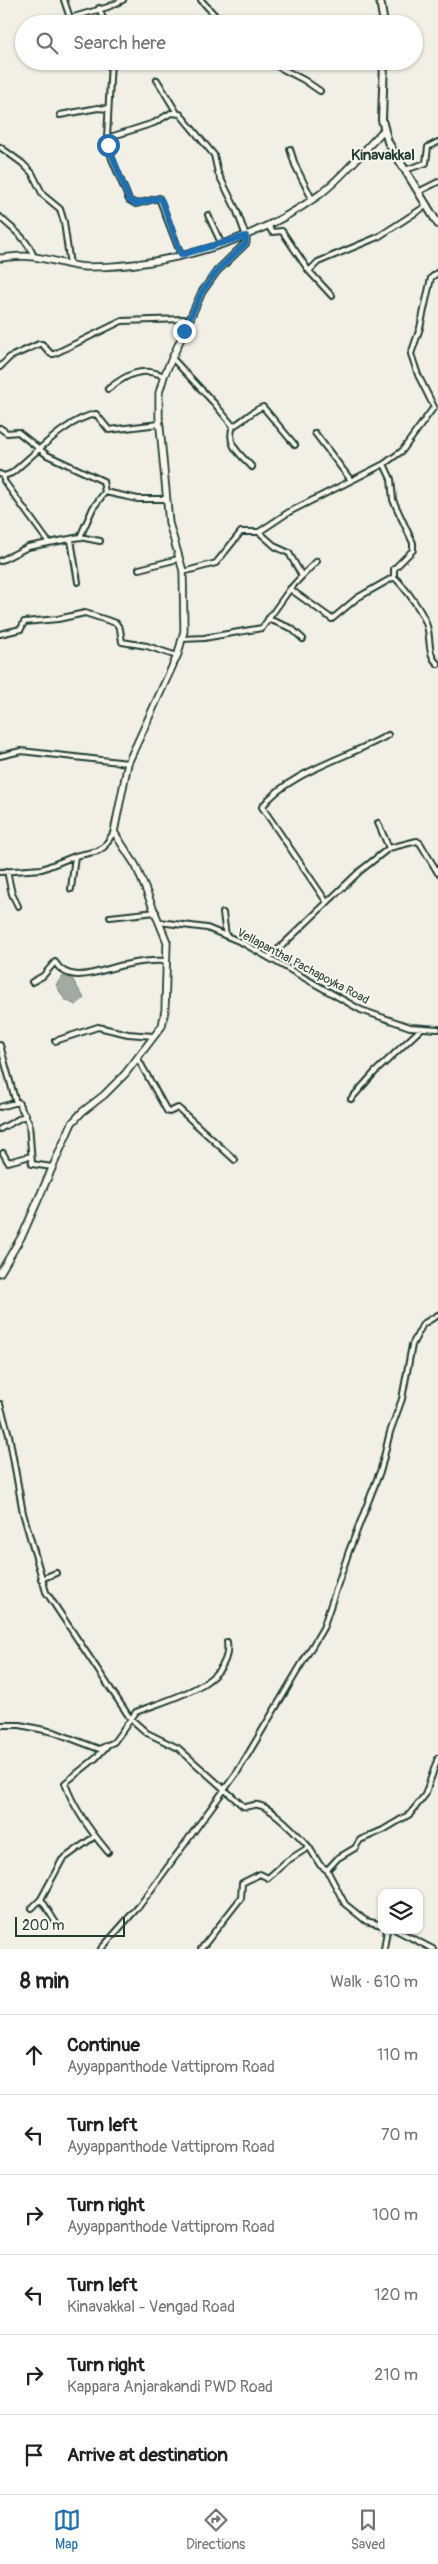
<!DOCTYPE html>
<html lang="en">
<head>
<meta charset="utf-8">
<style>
	:root { --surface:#fff; --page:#f2f2f2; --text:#202124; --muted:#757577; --line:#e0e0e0; --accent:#1f6fb2 }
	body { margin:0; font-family:Pangolin,sans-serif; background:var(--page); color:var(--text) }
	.controls { position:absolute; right:15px; bottom:15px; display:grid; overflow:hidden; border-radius:10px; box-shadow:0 1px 4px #0004 }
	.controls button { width:45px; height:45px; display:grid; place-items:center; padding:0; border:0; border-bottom:1px solid var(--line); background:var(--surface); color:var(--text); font:25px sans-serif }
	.scale { position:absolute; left:15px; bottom:12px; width:110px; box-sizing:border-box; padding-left:5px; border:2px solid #1f3d34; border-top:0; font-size:14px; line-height:18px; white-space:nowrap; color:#1f3d34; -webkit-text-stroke:4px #fbf7ec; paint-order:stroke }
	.stop { position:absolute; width:15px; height:15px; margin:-11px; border:4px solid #1f6fb2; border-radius:50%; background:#fff }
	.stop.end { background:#1f6fb2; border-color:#fff; box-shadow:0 1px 5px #0008 }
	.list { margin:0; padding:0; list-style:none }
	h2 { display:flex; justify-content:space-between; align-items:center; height:65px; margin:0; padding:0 20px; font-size:21px }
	h2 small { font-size:16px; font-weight:400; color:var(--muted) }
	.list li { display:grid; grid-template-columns:32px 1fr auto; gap:15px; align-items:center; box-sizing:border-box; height:80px; padding:0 20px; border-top:1px solid var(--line) }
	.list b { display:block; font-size:19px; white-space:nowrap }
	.list p { margin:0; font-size:16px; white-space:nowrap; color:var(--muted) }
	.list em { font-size:16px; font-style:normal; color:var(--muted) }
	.icon { flex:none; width:28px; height:28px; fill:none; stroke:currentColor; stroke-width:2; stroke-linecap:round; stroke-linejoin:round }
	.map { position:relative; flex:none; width:438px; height:1949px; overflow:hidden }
	.search { position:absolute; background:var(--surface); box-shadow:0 1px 4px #0004; left:15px; right:15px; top:15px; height:55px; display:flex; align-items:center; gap:12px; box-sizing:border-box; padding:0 18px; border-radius:28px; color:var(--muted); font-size:19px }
	.sheet { height:545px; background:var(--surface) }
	nav { display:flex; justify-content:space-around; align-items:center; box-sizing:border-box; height:70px; border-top:1px solid var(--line); background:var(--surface); font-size:14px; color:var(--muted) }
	nav a { display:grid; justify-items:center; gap:2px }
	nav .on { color:var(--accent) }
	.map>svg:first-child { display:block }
	.water { fill:#a2aba1; stroke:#6e7f75 }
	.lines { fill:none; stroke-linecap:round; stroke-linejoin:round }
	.minor-casing { stroke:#1f3d34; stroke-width:8 }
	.secondary-casing { stroke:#1f3d34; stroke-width:9 }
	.primary-casing { stroke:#1f3d34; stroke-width:10 }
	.minor { stroke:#fbf7ec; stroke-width:4 }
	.secondary { stroke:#fbf7ec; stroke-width:5.5 }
	.primary { stroke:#fbf7ec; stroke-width:6 }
	.route { stroke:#1f6fb2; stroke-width:6 }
	.labels { text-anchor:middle; stroke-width:4; stroke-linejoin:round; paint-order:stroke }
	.street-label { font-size:12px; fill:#1f3d34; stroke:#fbf7ec }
	.quarter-label { font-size:15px; font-weight:bold; fill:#1f3d34; stroke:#fbf7ec }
</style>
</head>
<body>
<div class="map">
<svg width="438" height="1949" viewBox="0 0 438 1949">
	<rect width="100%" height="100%" fill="#f2f0e5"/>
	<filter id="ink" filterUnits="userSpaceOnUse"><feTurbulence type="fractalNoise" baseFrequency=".02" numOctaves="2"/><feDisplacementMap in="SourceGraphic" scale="10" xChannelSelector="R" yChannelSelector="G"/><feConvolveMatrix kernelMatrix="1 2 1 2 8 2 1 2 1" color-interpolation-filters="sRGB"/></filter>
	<g filter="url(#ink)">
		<path class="water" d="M69 974 84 998 76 1005 65 1000 56 985 61 978Z"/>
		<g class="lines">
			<g class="minor-casing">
				<path id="minor" d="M64 0 70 18 108 7 123 0
					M201 0 223 24
					M99 8 105 24
					M111 61 107 138 154 123 171 113 180 114 214 155 218 173 236 209 246 236
					M267 61 304 80 320 91
					M157 80 177 113
					M60 115 98 108 108 109
					M107 138 112 159 129 200 136 204 159 198 181 255
					M0 147 22 163 32 173 43 195 60 209 64 222 70 265
					M290 149 295 165 312 199
					M405 170 426 163 428 147 438 142
					M418 192 438 182
					M208 215 221 243
					M0 217C14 231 27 238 34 257
					M268 225 272 232 282 231 309 271 318 262 378 237 426 206
					M309 271 332 296
					M172 358 214 403 233 426
					M0 367 10 357 39 344H42L51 354H54L122 321 184 319 188 321
					M108 389C126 375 141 366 164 376
					M0 428 7 433 18 432 47 455 103 481 105 492
					M315 433 350 479
					M252 467C240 454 226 445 233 426 244 421 252 410 263 407L295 445
					M0 474 4 476 12 473C34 455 68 418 96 414L109 430 159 424
					M4 476V481L49 543
					M105 492 138 499H166
					M259 532 289 512 384 464
					M80 537 100 541
					M71 540 78 582
					M0 561 28 547 80 537 93 508 105 492
					M139 569 178 559
					M183 572 216 563 241 532H259L276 547 289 553 302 576 290 589 332 619 357 598 394 577V569L413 550V543L393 500 391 479 384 464 402 451 434 407 418 375 411 354 420 328 431 278 438 272
					M302 576 317 561
					M394 577C405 587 423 612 427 626 431 639 427 655 438 664
					M268 619 291 628 303 639
					M0 634 21 629 24 622 58 619 85 613 116 623 120 629 122 642 147 646 177 656
					M182 639 204 638 262 628 290 589
					M0 756 21 751 128 763
					M378 823 389 848
					M7 871 12 894 18 906
					M0 872 42 869 75 856 98 851 104 847 114 832
					M71 889 75 856
					M326 901 262 807C288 772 350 757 388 735
					M223 913 226 936
					M110 917 156 912
					M159 922 207 928 241 942 361 1010 410 1027 438 1029
					M269 958 360 871 389 848 417 841 420 843 438 873
					M32 982 43 976 55 962C70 987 102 969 124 965 138 962 153 960 167 961
					M55 1041 98 1027 128 1034 153 1036
					M0 1045 16 1103
					M138 1059 167 1111 169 1112 178 1108 235 1160
					M351 1099 375 1072 422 1028
					M0 1107 18 1102 29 1123 32 1164 52 1167
					M0 1129 26 1115
					M3 1153 8 1162 31 1156
					M0 1404 9 1435 23 1513 46 1592 130 1718 147 1733 178 1748 243 1806C249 1808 251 1804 258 1805 272 1807 299 1836 309 1847L287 1861 268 1878 260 1874 242 1883 241 1898 201 1949
					M41 1579 56 1573
					M0 1725H20L54 1732 99 1749 114 1742 136 1712C168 1699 233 1685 227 1642
					M106 1747 96 1758 65 1783C73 1807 91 1832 108 1852
					M309 1847 320 1865 327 1870 345 1904 366 1921 382 1925
					M327 1870 338 1858 355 1848 360 1840 383 1830 410 1814 425 1795 438 1758
					M41 1899 56 1923
					M32 1908 41 1899 62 1860 95 1836
					M396 1930 433 1949
					M101 1949 140 1905 238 1771 323 1628 349 1551 381 1469 390 1432 402 1399 412 1345 423 1324 438 1315
					M384 1949 387 1930"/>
			</g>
			<g class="secondary-casing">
				<path id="secondary" d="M0 258C11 257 23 255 34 257 52 259 68 266 86 267 166 267 254 242 319 195 343 177 362 152 383 131
					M0 1273 23 1234 72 1123 82 1112 104 1095 125 1074 162 1026 165 1010 167 942 136 866 114 832 128 763 178 654 184 631 183 571 169 523 159 417V393L164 376 202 292 217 271 246 243V236"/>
			</g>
			<g class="primary-casing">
				<path id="primary" d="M380 0 384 24
					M384 61 382 120 388 142 438 224"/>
			</g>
			<use href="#minor" class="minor"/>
			<use href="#secondary" class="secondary"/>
			<use href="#primary" class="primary"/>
		</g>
	</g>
	<g class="lines" filter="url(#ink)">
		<path class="route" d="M108 145 129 200 136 204 159 198 162 201 181 255 246 236V243L217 271 202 292 184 331"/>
	</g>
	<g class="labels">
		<g class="street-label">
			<text transform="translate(303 966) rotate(28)" y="4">Vellapanthal Pachapoyka Road</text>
		</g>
		<g class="quarter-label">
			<text x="383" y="160">Kinavakkal</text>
		</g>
	</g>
</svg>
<div class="controls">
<button><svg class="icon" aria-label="layers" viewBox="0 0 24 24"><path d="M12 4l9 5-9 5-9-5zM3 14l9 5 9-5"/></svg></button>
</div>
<div class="scale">200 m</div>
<div class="stop" style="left:108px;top:145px"></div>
<div class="stop end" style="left:184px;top:331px"></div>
<div class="search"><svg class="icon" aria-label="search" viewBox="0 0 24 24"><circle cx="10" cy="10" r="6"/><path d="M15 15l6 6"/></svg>Search here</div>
</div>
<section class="sheet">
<h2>8 min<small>Walk · 610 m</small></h2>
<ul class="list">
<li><svg class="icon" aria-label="ahead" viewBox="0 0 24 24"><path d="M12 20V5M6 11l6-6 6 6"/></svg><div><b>Continue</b><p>Ayyappanthode Vattiprom Road</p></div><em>110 m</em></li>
<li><svg class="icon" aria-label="left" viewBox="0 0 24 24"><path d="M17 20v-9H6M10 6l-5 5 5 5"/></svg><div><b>Turn left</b><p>Ayyappanthode Vattiprom Road</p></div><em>70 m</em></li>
<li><svg class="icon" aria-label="right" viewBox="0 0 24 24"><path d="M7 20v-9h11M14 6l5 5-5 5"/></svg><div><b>Turn right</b><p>Ayyappanthode Vattiprom Road</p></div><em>100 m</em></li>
<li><svg class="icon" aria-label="left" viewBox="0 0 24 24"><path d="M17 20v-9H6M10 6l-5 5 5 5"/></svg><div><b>Turn left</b><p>Kinavakkal - Vengad Road</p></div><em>120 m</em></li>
<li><svg class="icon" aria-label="right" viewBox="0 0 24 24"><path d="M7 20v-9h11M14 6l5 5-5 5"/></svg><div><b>Turn right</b><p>Kappara Anjarakandi PWD Road</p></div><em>210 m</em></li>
<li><svg class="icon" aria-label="arrive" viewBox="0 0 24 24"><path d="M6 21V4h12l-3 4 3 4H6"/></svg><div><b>Arrive at destination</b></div></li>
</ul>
</section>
<nav>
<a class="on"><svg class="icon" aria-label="map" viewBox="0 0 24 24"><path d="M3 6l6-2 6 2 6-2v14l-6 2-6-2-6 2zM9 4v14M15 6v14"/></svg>Map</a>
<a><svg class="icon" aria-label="directions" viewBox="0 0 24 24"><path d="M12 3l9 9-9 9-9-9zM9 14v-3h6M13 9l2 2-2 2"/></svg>Directions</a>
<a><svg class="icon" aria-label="saved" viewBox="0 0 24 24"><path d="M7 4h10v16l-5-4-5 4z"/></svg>Saved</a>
</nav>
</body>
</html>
